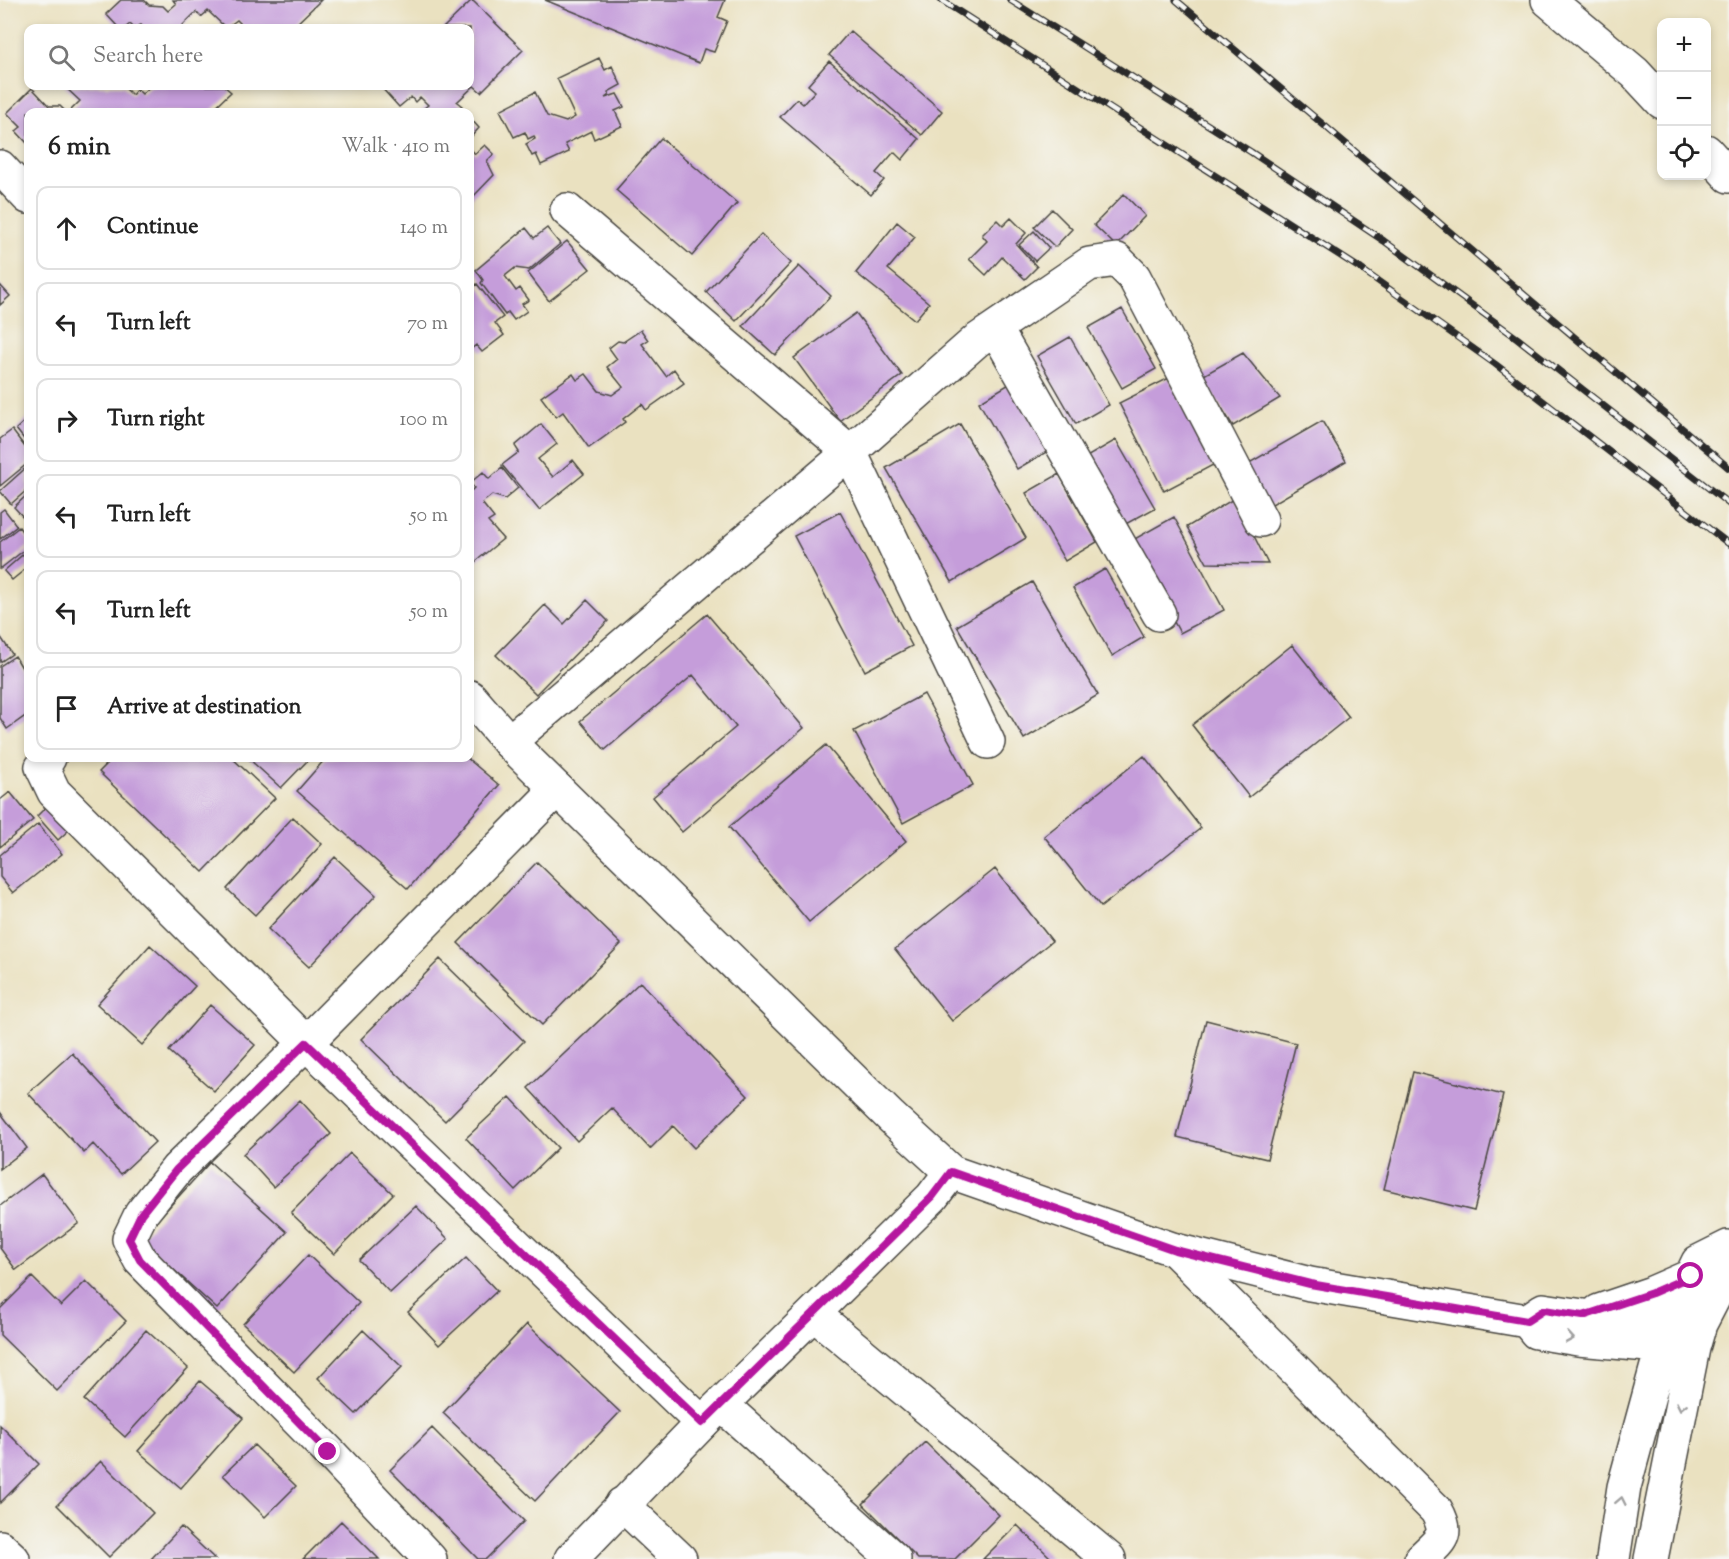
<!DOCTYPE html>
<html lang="en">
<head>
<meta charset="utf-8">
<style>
	:root { --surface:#fff; --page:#f6f6f6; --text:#222; --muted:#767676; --line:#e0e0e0 }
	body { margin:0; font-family:"Sorts Mill Goudy",serif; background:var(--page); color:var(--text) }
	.controls { position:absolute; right:18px; top:18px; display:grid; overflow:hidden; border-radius:12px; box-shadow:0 3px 9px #0003 }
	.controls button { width:54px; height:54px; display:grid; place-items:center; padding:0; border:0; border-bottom:2px solid var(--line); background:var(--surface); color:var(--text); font:30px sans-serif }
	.stop { position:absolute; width:18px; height:18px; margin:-14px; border:4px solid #b5179e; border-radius:50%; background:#fff }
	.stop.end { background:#b5179e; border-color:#fff; box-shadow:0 2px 6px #0008 }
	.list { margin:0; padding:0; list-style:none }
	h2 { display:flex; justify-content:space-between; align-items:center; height:78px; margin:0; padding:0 24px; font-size:26px }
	h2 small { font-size:20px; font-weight:400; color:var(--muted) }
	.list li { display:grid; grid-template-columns:39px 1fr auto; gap:18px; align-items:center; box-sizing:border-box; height:84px; margin:0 12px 12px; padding:0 12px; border:2px solid var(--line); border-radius:12px }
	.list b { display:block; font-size:22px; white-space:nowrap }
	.list em { font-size:20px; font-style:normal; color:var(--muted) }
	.icon { flex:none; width:33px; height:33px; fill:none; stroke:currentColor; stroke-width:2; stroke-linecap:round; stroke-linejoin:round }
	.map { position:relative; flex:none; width:1729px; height:1559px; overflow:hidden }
	.search { position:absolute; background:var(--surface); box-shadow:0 3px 9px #0003; left:24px; top:24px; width:450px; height:66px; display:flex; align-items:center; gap:15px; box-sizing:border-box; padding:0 21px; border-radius:12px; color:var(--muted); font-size:22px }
	.panel { position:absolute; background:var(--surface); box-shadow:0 3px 9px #0003; left:24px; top:108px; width:450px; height:654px; border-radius:12px }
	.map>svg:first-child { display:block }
	.building { fill:#c59dda }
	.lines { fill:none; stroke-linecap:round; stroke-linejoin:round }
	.street-casing { stroke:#484641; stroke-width:36 }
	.secondary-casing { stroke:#484641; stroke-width:36 }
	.street { stroke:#fff; stroke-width:33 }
	.secondary { stroke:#fff; stroke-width:33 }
	.rail-casing { stroke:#2b2b2b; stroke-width:7 }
	.rail { stroke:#f6f6f2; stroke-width:4.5; stroke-dasharray:14; stroke-linecap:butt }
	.oneway { stroke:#a0a0a0 }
	.route { stroke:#b5179e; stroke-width:8 }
</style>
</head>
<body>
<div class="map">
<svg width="1729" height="1559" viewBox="0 0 1729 1559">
	<rect width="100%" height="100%" fill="#f6f6f2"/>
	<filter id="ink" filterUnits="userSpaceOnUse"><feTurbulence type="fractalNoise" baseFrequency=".0167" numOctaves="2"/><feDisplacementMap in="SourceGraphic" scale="12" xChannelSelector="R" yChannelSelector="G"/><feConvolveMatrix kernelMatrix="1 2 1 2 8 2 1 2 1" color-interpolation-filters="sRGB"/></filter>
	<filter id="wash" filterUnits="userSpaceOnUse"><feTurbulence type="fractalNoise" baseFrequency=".008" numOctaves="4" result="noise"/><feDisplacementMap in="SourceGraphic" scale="24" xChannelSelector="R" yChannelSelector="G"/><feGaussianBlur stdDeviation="1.35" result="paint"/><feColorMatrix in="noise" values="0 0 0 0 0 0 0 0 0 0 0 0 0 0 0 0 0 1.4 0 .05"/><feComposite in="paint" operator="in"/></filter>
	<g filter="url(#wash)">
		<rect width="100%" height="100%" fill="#eae1c0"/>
		<g id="blocks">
			<path class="building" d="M121 0H144L149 5 163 6 168 11 176 4 173 0H321L292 28H245L237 20 226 28 208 11 201 17 196 12 180 28H144L141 25 134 28 130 24 125 28H119L106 14Z
				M472 0 523 50 481 92 474 86 457 102 462 106 456 112H419L428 105 420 97 415 102 411 97 399 107 380 86H470V28H443Z
				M545 0H725L718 17 727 21 714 52 704 49 699 63Z
				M850 31 942 111 922 135 829 55Z
				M599 58 605 70 612 66 621 85 608 92 609 95 605 98 617 94 624 107 615 111 622 126 594 139 591 131 565 144 569 152 541 165 536 154 532 156 526 144 535 139 534 136 528 139 525 132 514 137 500 110 535 92 547 116 566 122 575 117 557 78Z
				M829 61 919 139 902 160 894 152 876 173 884 180 871 195 780 117 797 99 803 104 815 91 808 85Z
				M64 86H123L132 95 137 89 142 94 151 86H224L231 92 210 112H112L110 110 108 112H99L97 110 95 112H69L80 101Z
				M32 88 49 106H60L66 112H28V144L16 131 21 127 7 113Z
				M470 118 479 128 470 138Z
				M661 138 737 203 692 256 616 190Z
				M485 145 494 154 487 161 494 175 470 200V148L475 154Z
				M1124 194 1145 216 1116 246 1094 225Z
				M1052 209 1072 229 1055 247 1034 227Z
				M1011 218 1026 233 1016 244 1037 267 1025 279 1002 257 986 275 969 259 987 241 982 235 997 220 1003 226Z
				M897 222 915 237 888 269 929 303 915 320 856 273Z
				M526 228 534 238 547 228 560 244 529 270 515 268 505 276 516 291 520 288 529 300 522 304 527 311 514 320 508 312 505 315 481 283 483 280 476 270Z
				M1034 231 1049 248 1035 261 1019 245Z
				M761 234 791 263 736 321 706 292Z
				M567 241 590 269 549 301 528 273Z
				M799 266 831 296 775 355 743 326Z
				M470 284 473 288 477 284 503 317 495 323 504 335 482 352 476 345 470 350Z
				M0 285 10 296 0 305Z
				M1122 309 1156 369 1122 388 1088 328Z
				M856 313 902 375 840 421 794 358Z
				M641 330 648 340 642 344 666 376 674 369 684 383 646 410 642 404 623 419 625 422 589 448 563 412 556 417 541 397 573 374 577 380 586 374 599 391 612 395 623 387 607 367 617 359 609 348 618 341 623 342Z
				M1070 337 1109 405 1076 424 1037 356Z
				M1243 353 1280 398 1233 426 1202 376Z
				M1169 378 1213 465 1164 491 1119 403Z
				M1011 383 1050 450 1017 469 979 402Z
				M28 418V444L16 429Z
				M1322 421 1346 461 1267 507 1244 466Z
				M541 424 557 444 538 459 553 477 573 460 584 474 539 510 502 465 519 452 515 446Z
				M960 424 1026 538 952 582 886 468Z
				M12 430 28 451V463L0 486V439Z
				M1116 440 1155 508 1122 526 1083 459Z
				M28 466V489L11 504 0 491Z
				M502 468 518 488 505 499 492 495 482 503 494 518 488 522 503 539 470 566V492L474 488 470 483 483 472 489 479Z
				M1059 474 1097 542 1065 561 1026 493Z
				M28 494V516L25 519 14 507Z
				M1235 498 1268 564 1207 563 1187 527Z
				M4 509 17 526 0 539V512Z
				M840 512 912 646 865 671 794 536Z
				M1174 517 1224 610 1180 633 1131 541Z
				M19 527 28 540V547L0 569V542Z
				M28 550V567L12 580 4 571Z
				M1105 569 1144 637 1112 656 1073 588Z
				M1032 582 1098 695 1024 739 957 626Z
				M587 600 608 621 536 694 496 655 545 605 564 624Z
				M707 614 804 728 682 832 653 797 736 727 693 675 605 750 580 721Z
				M0 636 12 654 0 662Z
				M1292 645 1349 717 1249 797 1192 725Z
				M15 656 28 678V714L7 729 0 718V666Z
				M924 694 973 785 903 823 854 731Z
				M826 745 906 841 809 922 729 827Z
				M1144 756 1201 828 1101 907 1044 836Z
				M113 758H232L275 798 203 872 99 772Z
				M248 758H310L281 788Z
				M326 758H467L499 785 408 889 297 791Z
				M10 792 33 820 0 847V800Z
				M48 805 70 829 58 840 37 816Z
				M293 817 322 844 255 915 227 889Z
				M38 824 62 854 13 893 0 877V855Z
				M335 857 376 895 309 967 268 929Z
				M537 862 621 944 542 1025 458 943Z
				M995 869 1052 941 952 1021 895 949Z
				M150 945 195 986 142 1045 97 1004Z
				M440 959 524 1041 445 1121 361 1039Z
				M640 982 748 1096 694 1148 673 1126 650 1149 612 1108 577 1141 528 1088Z
				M210 1005 255 1045 214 1091 169 1051Z
				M1206 1020 1296 1043 1267 1159 1177 1137Z
				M72 1053 155 1142 121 1174 93 1144 84 1153 28 1093Z
				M1413 1072 1503 1095 1474 1211 1384 1189Z
				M510 1097 558 1148 515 1190 466 1138Z
				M300 1100 331 1134 273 1187 243 1154Z
				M0 1112 27 1148 0 1169Z
				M350 1153 393 1194 334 1254 291 1213Z
				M210 1162 287 1232 217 1309 140 1239Z
				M42 1174 79 1223 16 1270 0 1248V1206Z
				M416 1206 448 1239 390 1293 359 1260Z
				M308 1255 359 1303 294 1372 243 1324Z
				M466 1258 497 1291 439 1345 408 1312Z
				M32 1277 61 1306 86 1281 126 1321 57 1391 0 1335V1309Z
				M527 1324 620 1412 535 1501 443 1413Z
				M146 1330 188 1368 125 1437 84 1400Z
				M363 1330 402 1367 356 1414 318 1378Z
				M200 1381 243 1418 181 1488 138 1451Z
				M0 1425 39 1464 0 1503Z
				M432 1428 524 1521 486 1559H478L390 1470Z
				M925 1442 999 1515 955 1559H918L863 1504Z
				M254 1445 296 1486 265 1517 223 1475Z
				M101 1461 153 1513 109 1557 57 1505Z
				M341 1521 379 1559H303Z
				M1017 1525 1052 1559H983Z
				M181 1527 215 1559H151Z"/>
		</g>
	</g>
	<g filter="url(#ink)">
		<use href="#blocks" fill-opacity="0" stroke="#484641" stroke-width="1.5"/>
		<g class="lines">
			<g class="street-casing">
				<path id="street" d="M567 210 850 452 988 742
					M995 328 1159 614
					M509 742 850 452 976 341 1089 264 1117 260 1134 277 1261 520
					M49 758 42 767 54 792 306 1043 557 789
					M1175 1250 1436 1510C1451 1536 1440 1540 1421 1559
					M814 1314 1109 1559
					M722 1405 894 1559
					M622 1504 680 1559
					M0 1547 13 1559
					M430 1559 329 1452 140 1260 129 1239 141 1214 177 1169 306 1043 702 1423"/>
			</g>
			<g class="secondary-casing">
				<path id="secondary" d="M1548 0 1635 73 1662 102
					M1706 151 1729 176
					M0 167 28 197
					M470 697 509 742 891 1117 951 1172 1175 1250 1310 1284 1527 1321
					M1599 1311 1652 1293 1691 1276
					M1683 1348 1578 1339 1536 1332 1527 1321 1543 1310 1583 1316 1690 1323
					M571 1559 702 1423 932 1197 951 1172
					M1613 1559 1624 1487 1669 1322 1698 1262 1728 1247 1727 1272 1700 1324 1693 1348 1651 1559"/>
			</g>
			<use href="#street" class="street"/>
			<use href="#secondary" class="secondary"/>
			<g class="rail-casing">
				<path id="rail" d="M941 0 1361 269 1495 364 1729 544
					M1010 0 1251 152 1384 241 1517 338 1729 504
					M1176 0 1729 468"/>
			</g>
			<use href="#rail" class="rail"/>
		</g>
		<defs><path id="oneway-chevron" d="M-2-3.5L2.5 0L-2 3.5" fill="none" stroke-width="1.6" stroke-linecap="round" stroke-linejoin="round" transform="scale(1.5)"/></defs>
		<g class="oneway">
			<use href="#oneway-chevron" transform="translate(1570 1338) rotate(10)"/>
			<use href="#oneway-chevron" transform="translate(1681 1406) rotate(102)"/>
			<use href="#oneway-chevron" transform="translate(1621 1501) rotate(-79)"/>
		</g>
	</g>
	<g class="lines" filter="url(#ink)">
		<path class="route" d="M328 1452 140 1260 129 1239 141 1214 177 1169 306 1043 702 1423 932 1197 951 1172 1175 1250 1310 1284 1527 1321 1544 1310 1583 1316 1652 1293 1691 1276"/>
	</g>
</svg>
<div class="controls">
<button>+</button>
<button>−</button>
<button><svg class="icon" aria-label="locate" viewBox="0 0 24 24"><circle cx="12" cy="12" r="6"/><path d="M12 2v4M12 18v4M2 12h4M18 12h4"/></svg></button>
</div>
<div class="stop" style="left:1691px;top:1276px"></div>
<div class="stop end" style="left:328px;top:1452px"></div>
<div class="search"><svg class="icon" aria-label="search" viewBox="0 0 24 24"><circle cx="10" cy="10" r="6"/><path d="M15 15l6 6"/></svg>Search here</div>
<section class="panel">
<h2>6 min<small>Walk · 410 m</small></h2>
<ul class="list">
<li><svg class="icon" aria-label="ahead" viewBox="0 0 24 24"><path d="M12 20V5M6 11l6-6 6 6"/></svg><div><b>Continue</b></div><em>140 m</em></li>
<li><svg class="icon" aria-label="left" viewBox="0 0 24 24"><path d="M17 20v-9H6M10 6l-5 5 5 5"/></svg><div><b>Turn left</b></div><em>70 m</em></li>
<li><svg class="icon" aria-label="right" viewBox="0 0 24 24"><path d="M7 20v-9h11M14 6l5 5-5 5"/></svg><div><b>Turn right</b></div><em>100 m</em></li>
<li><svg class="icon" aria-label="left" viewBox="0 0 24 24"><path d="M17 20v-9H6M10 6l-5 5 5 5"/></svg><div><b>Turn left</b></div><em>50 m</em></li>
<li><svg class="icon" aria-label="left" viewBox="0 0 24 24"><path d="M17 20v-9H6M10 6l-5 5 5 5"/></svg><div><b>Turn left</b></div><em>50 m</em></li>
<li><svg class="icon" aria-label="arrive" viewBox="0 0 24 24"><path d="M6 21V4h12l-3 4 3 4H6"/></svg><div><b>Arrive at destination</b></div></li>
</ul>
</section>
</div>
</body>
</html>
